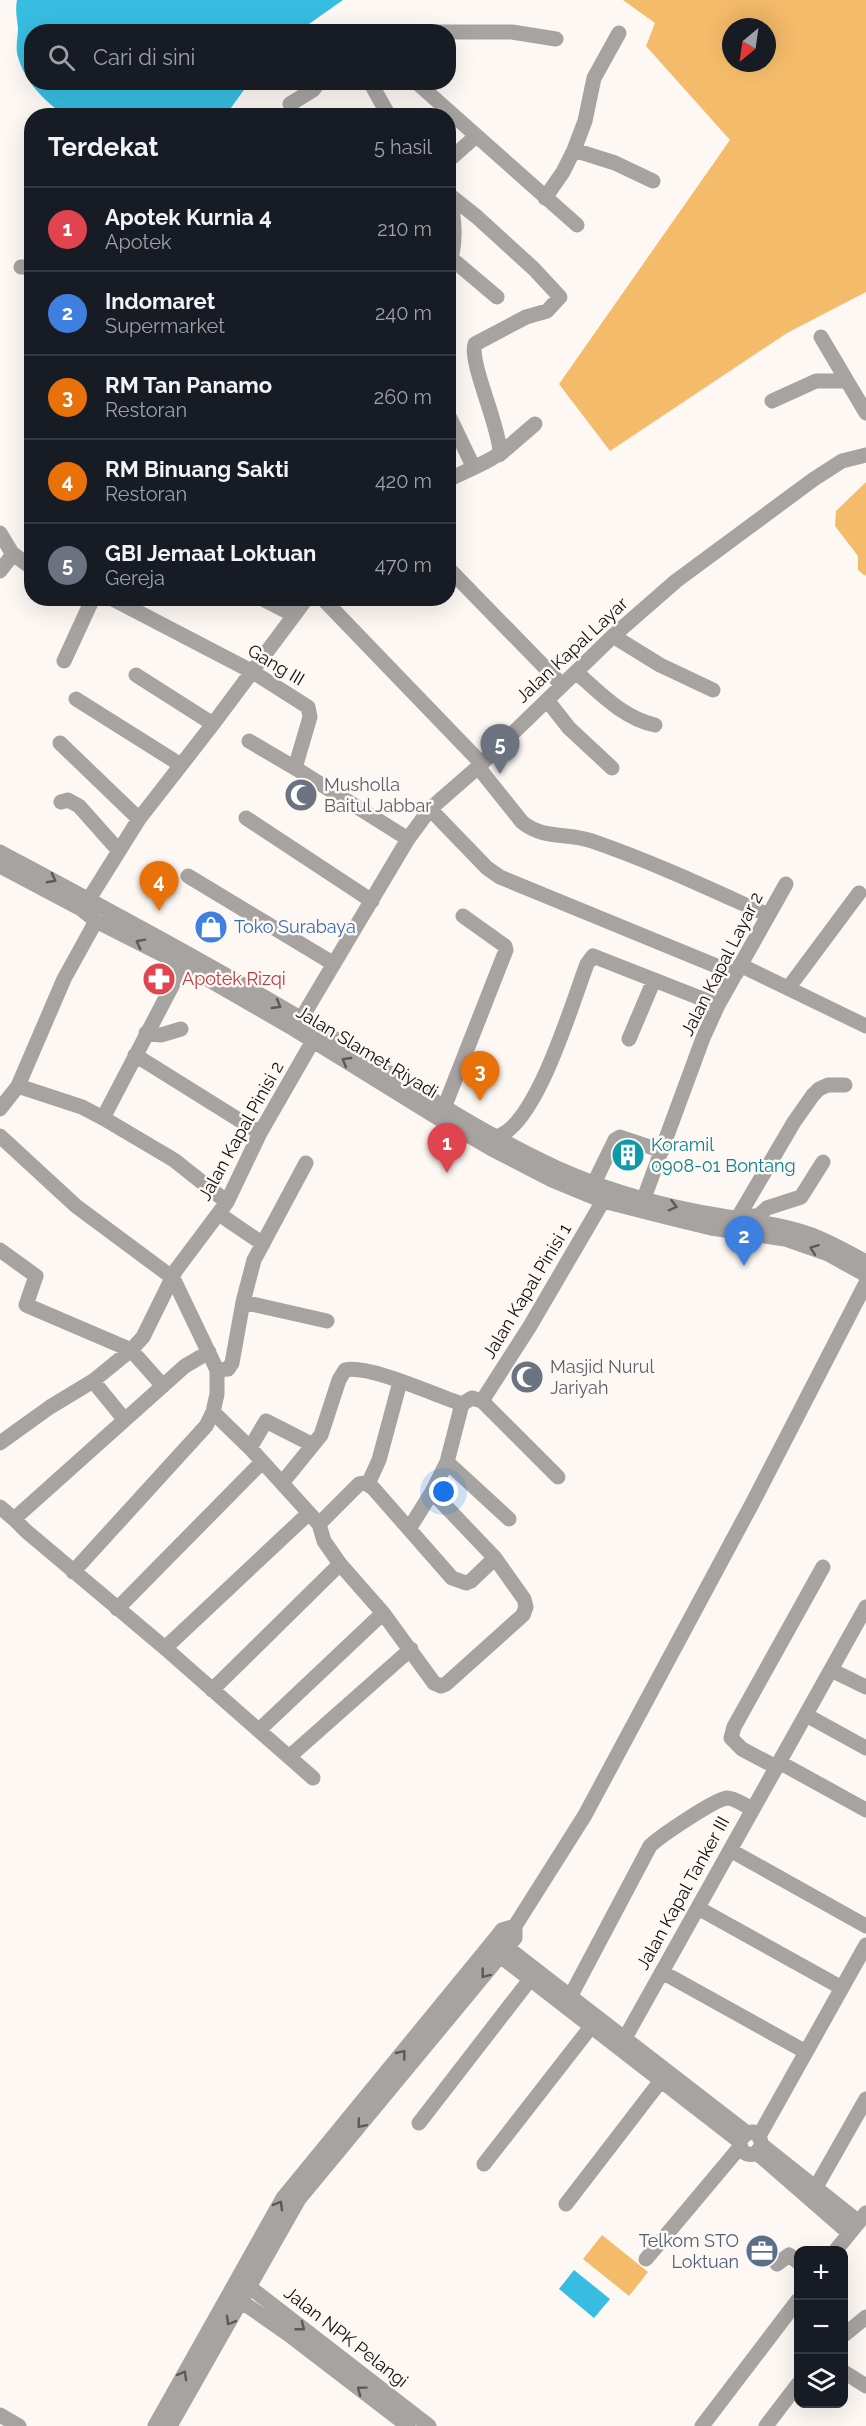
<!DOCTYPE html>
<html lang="id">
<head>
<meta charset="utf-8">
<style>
	:root { --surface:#171b24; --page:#242831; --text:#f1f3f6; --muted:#9ea1a6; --line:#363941; --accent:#1a73e8 }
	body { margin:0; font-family:Raleway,sans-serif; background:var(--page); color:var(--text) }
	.controls { position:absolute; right:18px; bottom:18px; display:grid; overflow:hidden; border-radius:12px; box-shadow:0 6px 24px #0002 }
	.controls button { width:54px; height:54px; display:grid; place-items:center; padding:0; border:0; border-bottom:2px solid var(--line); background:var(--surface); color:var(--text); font:30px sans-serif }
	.compass { position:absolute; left:722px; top:18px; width:54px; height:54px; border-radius:50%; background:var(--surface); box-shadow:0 6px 24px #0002; rotate:209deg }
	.you { position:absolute; left:444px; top:1492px; width:21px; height:21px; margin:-15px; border:4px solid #fff; border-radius:50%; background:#1a73e8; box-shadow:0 0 0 9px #1a73e833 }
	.badge { display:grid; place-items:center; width:39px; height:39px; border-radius:50%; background:var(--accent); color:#fff; font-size:20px; font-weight:700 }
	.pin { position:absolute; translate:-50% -50px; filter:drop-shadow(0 2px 3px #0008) }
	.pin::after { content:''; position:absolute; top:32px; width:21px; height:18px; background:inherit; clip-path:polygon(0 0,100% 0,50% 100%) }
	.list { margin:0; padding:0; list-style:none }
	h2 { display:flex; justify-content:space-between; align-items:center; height:78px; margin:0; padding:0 24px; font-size:26px }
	h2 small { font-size:20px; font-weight:400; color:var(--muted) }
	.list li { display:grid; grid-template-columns:39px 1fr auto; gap:18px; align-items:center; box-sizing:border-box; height:84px; padding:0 24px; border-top:2px solid var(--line) }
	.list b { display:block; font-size:22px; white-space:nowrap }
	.list p { margin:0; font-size:20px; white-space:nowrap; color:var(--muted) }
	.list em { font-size:20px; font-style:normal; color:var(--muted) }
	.icon { flex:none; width:33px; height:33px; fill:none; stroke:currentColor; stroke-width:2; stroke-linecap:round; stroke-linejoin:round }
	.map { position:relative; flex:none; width:866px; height:2426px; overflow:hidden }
	.search { position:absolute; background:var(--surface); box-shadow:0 6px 24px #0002; left:24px; top:24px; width:432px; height:66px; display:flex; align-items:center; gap:15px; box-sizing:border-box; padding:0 21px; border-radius:24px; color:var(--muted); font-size:22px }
	.panel { position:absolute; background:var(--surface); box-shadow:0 6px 24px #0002; left:24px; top:108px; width:432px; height:498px; border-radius:24px }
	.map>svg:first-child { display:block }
	.green { fill:#f4bb6a; fill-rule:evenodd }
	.water { fill:#37bde1 }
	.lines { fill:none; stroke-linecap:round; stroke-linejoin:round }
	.minor { stroke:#a6a3a1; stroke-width:15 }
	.oneway { stroke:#5c5957 }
	.labels { text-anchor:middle; stroke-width:5; stroke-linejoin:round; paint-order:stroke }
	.street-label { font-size:18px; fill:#110f0d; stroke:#fdf8f3 }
	.worship-label { font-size:18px; fill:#5b616d; stroke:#fdf8f3; text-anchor:start }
	.shop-label { font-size:18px; fill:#366cbe; stroke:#fdf8f3; text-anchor:start }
	.health-label { font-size:18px; fill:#be3a42; stroke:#fdf8f3; text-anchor:start }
	.culture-label { font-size:18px; fill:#0d838f; stroke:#fdf8f3; text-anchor:start }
	.service-label { font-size:18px; fill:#4e5e75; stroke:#fdf8f3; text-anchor:end }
</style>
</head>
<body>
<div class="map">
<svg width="866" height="2426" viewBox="0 0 866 2426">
	<rect width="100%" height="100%" fill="#fdf8f3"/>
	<path class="green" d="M623 0H866V292L787 333 610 451 559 384 730 140 646 46 655 23ZM731 27H767V63H731Z
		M866 482V574L865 576 858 570V556L835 526 836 511Z
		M602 2235 648 2272 629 2296 583 2259Z"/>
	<path class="water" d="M17 0H343L299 31 32 32V82L249 83 225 116 64 115C44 100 25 82 18 57 15 48 18 37 18 28 17 18 15 10 17 0Z
		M574 2270 610 2299 594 2318 559 2289Z"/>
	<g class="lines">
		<path class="minor" d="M436 32H512L556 39
			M370 82 389 116
			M416 82 577 225
			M290 104 313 90 319 82
			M574 150 615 163 653 181
			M448 161 475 137
			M448 194 477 217 534 269 560 297 547 311 526 317 475 344C469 362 499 425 500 452 496 459 459 474 448 480
			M448 195C456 220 457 243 448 269
			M545 198 563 172 574 150 585 121 594 78 619 33
			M452 259 497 297
			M21 267H32
			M821 337 847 381
			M772 401 816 381H847L866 413
			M448 414 473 466
			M499 455 535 424
			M0 533 12 553 32 568
			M448 568 562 685
			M0 571 13 554
			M111 598 253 672 308 707 310 717 295 768 408 839
			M261 598 294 615
			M322 598 482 764
			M613 636 660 665 713 690
			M64 661 93 598
			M576 672C600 693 623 718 655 725
			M136 675 213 724
			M76 699 181 765
			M547 700 569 728 612 768
			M249 741 295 768
			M60 743 139 819
			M478 767 522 822C544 840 567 832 592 841 653 862 710 889 768 915
			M61 802 68 800 79 806 119 851
			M430 809 487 868 500 877 736 974
			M246 818 372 901
			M0 852C108 910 217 968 322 1031 400 1078 474 1130 557 1168 599 1187 645 1201 690 1210 727 1218 775 1222 809 1234 829 1241 848 1252 866 1262
			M0 866 81 909 96 921 183 965 294 1029 438 1118 492 1149 552 1180 603 1201 670 1218 711 1228 785 1239 828 1254 866 1275
			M188 876 334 964
			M89 899 139 819 213 724 307 598
			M740 965 866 1026
			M789 987 859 893
			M301 1019 408 839 430 809 478 767 613 636 676 581 814 479 842 461 866 455
			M146 1033 161 1035 181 1029
			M629 1039 654 980
			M135 1055 260 1133
			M18 1086 82 1107 103 1118 183 965
			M444 1108 506 950 505 946 463 916
			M0 1109 18 1086 64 979 96 921
			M103 1118 174 1160 227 1202
			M0 1136 76 1206 173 1278 217 1370V1394L213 1412 206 1426 73 1572
			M494 1137C535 1132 573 1000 587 964L593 956 718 1005
			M594 1183 615 1140 620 1137 662 1151
			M644 1198 703 1038 718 1005 786 884
			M219 1214 263 1244
			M743 1216H758L767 1208 801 1197 823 1162
			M737 1219 794 1122 813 1095 819 1089 828 1085H845
			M0 1250 36 1276 26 1305 131 1350 163 1386
			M243 1302 327 1321
			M217 1370 228 1369 232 1363 243 1302 254 1260 306 1163
			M93 1381 124 1419
			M482 1401 530 1326 603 1201
			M213 1412 250 1448 319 1524 324 1541 340 1564 383 1613 434 1683 441 1686 446 1684 523 1615 526 1607 524 1599 495 1558 432 1492 447 1462 462 1404 472 1398 482 1401 558 1477
			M0 1443 50 1407 93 1381 131 1350 143 1337 176 1270 227 1202 260 1133 318 1032
			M250 1448 266 1421 313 1445
			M447 1462 509 1519
			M282 1483 321 1435 339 1380 345 1370C368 1364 437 1396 462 1404
			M368 1484 379 1460 400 1382
			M0 1507 14 1519 185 1366 209 1352
			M14 1519 26 1531 165 1648 313 1778
			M319 1524 359 1484 365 1483 373 1488 452 1578 466 1583 471 1581 495 1558
			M409 1529 432 1492
			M117 1609 261 1463
			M165 1648 309 1513
			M831 1670 866 1687
			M212 1690 340 1564
			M806 1715 866 1748
			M259 1730 383 1613
			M290 1756 411 1649
			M779 1762 866 1810
			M776 1767 742 1749 731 1738 734 1727 823 1567
			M730 1850 866 1926
			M698 1908 842 1988
			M509 1949 747 2133
			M499 1955 739 2141 742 2151C752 2158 756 2154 762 2145L759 2136 753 2132 747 2133 739 2141
			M662 1972 806 2052
			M570 1997 650 1846C659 1837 715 1799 727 1798 735 1798 745 1806 753 1809
			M625 2038 866 1607
			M419 2123 535 1973
			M759 2136 866 1945
			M762 2145 859 2222
			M757 2153 849 2233
			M484 2164 597 2019
			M816 2187 866 2099
			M566 2204 666 2074
			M836 2250 866 2213
			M646 2259 740 2147
			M777 2264 789 2255 798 2262
			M243 2282 429 2426
			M235 2297 288 2334 408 2426
			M844 2335 866 2317
			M844 2372 866 2386
			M0 2415 19 2426
			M155 2426 283 2198 495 1939 502 1930 515 1926
			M170 2426 299 2199 515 1938V1926L585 1815 753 1502 866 1283
			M702 2426 798 2300
			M766 2426 798 2384"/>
	</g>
	<defs><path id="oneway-chevron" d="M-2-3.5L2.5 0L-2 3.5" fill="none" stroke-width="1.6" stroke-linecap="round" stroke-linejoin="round" transform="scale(1.5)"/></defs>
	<g class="oneway">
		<use href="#oneway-chevron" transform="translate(52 879) rotate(28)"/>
		<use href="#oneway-chevron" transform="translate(140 943) rotate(-153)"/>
		<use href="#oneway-chevron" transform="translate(277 1005) rotate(30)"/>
		<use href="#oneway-chevron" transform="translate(346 1061) rotate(-149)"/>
		<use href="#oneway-chevron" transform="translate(673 1206) rotate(15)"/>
		<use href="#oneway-chevron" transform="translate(814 1249) rotate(-160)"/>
		<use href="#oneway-chevron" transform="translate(485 1974) rotate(128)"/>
		<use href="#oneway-chevron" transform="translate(402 2054) rotate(-51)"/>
		<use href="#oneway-chevron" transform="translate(361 2124) rotate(130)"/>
		<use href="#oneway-chevron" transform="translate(279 2205) rotate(-60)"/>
		<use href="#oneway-chevron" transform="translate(230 2321) rotate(120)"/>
		<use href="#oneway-chevron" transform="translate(301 2327) rotate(38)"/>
		<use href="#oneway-chevron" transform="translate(183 2375) rotate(-61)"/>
		<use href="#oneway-chevron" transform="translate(361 2390) rotate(-143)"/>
	</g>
	<defs>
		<g id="mosque-disc" transform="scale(1.725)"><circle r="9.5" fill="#6b7280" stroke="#fdf8f3"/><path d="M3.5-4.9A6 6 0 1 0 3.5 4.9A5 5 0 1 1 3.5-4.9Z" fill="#fff"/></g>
		<g id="shop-disc" transform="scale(1.725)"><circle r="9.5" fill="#3f7fe0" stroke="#fdf8f3"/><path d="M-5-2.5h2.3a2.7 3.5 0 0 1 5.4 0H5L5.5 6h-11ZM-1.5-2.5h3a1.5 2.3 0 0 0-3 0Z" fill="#fff"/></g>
		<g id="pharmacy-disc" transform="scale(1.725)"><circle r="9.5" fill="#e0444e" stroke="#fdf8f3"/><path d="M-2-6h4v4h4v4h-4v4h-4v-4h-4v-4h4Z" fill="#fff"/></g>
		<g id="building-disc" transform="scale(1.725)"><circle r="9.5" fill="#0f9aa8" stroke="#fdf8f3"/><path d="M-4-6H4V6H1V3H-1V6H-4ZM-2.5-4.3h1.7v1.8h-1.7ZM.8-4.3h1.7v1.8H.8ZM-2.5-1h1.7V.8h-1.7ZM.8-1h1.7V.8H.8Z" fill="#fff"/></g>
		<g id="office-disc" transform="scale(1.725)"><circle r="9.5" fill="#5c6f8a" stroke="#fdf8f3"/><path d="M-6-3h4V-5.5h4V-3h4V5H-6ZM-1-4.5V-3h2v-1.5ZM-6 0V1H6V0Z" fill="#fff"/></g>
	</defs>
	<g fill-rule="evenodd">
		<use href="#mosque-disc" x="301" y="795"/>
		<use href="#shop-disc" x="211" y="927"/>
		<use href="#pharmacy-disc" x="159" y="979"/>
		<use href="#building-disc" x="628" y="1155"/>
		<use href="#mosque-disc" x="527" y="1377"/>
		<use href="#office-disc" x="762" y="2251"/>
	</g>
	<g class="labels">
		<g class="street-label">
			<text transform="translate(572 650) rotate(-43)" y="6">Jalan Kapal Layar</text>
			<text transform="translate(276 665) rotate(31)" y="6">Gang III</text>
			<text transform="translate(722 964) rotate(-63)" y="6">Jalan Kapal Layar 2</text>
			<text transform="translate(367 1052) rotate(31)" y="6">Jalan Slamet Riyadi</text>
			<text transform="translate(241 1131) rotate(-61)" y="6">Jalan Kapal Pinisi 2</text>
			<text transform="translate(527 1291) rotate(-59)" y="6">Jalan Kapal Pinisi 1</text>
			<text transform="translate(683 1893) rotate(-61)" y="6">Jalan Kapal Tanker III</text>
			<text transform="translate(346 2337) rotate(38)" y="6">Jalan NPK Pelangi</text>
		</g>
		<g class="worship-label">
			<text x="324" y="791">Musholla<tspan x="324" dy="21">Baitul Jabbar</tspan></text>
			<text x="550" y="1373">Masjid Nurul<tspan x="550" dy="21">Jariyah</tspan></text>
		</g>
		<g class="shop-label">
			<text x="234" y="933">Toko Surabaya</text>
		</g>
		<g class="health-label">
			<text x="182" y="985">Apotek Rizqi</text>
		</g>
		<g class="culture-label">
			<text x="651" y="1151">Koramil<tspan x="651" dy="21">0908-01 Bontang</tspan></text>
		</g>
		<g class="service-label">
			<text x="739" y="2247">Telkom STO<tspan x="739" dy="21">Loktuan</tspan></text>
		</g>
	</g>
</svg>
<div class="controls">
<button>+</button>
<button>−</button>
<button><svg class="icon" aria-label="layers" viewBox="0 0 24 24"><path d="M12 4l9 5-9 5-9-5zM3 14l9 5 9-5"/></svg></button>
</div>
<svg class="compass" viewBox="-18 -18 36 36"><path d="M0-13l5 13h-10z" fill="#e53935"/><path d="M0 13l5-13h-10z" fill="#9ea1a6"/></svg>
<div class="you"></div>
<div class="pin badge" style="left:447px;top:1173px;background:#e0444e">1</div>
<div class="pin badge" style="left:744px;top:1266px;background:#3f7fe0">2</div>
<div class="pin badge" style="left:480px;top:1101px;background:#e8710a">3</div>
<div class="pin badge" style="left:159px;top:911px;background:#e8710a">4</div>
<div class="pin badge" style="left:500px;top:774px;background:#6b7280">5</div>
<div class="search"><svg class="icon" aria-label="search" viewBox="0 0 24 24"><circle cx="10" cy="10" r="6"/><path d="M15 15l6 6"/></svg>Cari di sini</div>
<section class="panel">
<h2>Terdekat<small>5 hasil</small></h2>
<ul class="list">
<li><span class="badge" style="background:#e0444e">1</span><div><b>Apotek Kurnia 4</b><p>Apotek</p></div><em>210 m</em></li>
<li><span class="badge" style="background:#3f7fe0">2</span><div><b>Indomaret</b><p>Supermarket</p></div><em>240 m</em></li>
<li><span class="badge" style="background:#e8710a">3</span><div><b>RM Tan Panamo</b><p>Restoran</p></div><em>260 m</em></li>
<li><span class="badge" style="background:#e8710a">4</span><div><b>RM Binuang Sakti</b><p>Restoran</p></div><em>420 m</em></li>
<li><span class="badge" style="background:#6b7280">5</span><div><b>GBI Jemaat Loktuan</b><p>Gereja</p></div><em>470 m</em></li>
</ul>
</section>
</div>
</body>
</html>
